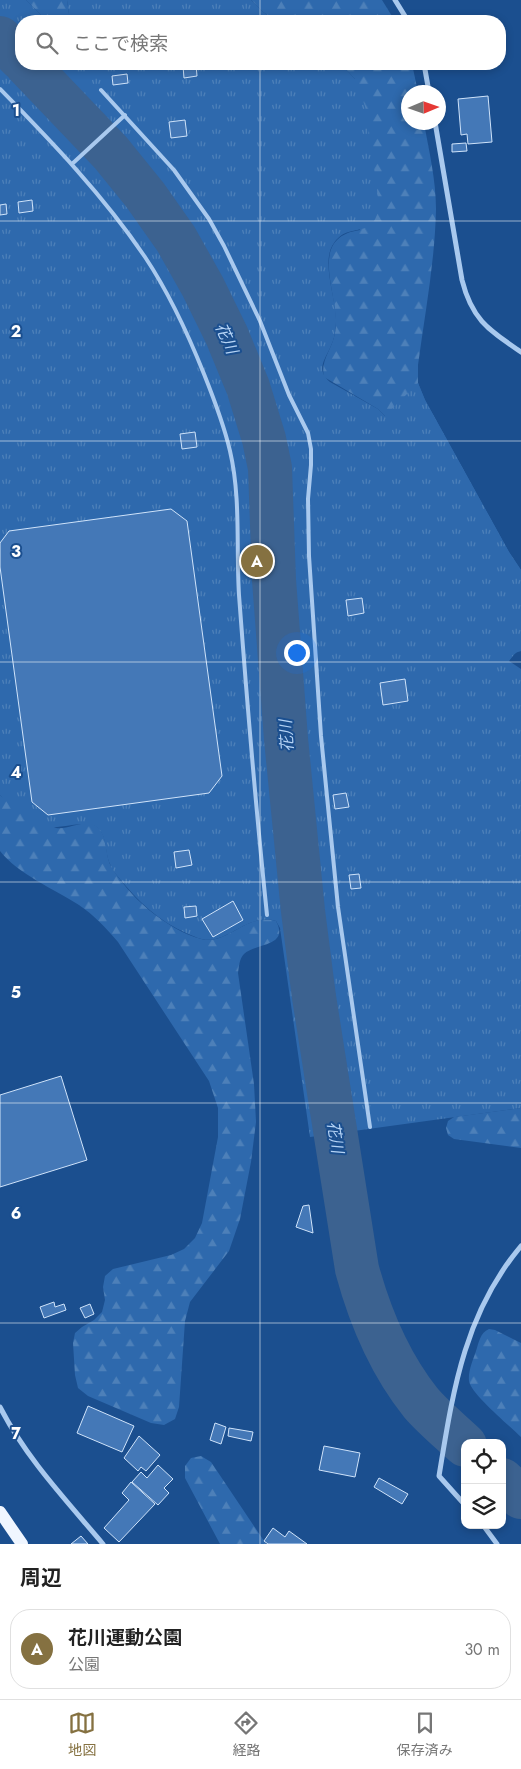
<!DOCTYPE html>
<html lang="ja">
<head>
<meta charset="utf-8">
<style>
	:root { --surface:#fff; --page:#f6f6f6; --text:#222; --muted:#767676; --line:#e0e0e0; --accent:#857141 }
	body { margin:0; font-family:Jost,"Noto Sans JP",sans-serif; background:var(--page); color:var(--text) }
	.controls { position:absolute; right:15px; bottom:15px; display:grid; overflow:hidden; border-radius:10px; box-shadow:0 2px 8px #0003 }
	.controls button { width:45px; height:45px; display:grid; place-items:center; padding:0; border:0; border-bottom:1px solid var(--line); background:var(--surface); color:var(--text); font:25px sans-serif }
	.compass { position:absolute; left:401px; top:85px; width:45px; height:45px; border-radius:50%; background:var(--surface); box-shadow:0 2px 8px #0003; rotate:88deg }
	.you { position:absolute; left:296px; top:652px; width:18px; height:18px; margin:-12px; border:4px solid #fff; border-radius:50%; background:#1a73e8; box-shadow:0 0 0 8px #1a73e833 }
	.badge { display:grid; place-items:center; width:32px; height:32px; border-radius:50%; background:var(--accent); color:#fff; font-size:16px; font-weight:700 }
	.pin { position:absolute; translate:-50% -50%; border:2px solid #fff; box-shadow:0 1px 5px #0006 }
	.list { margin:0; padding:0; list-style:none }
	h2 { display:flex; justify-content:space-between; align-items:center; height:65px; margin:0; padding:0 20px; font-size:21px }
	h2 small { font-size:16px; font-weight:400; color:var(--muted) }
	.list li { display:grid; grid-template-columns:32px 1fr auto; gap:15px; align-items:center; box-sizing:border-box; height:80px; margin:0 10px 10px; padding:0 10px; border:1px solid var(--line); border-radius:20px }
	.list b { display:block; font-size:19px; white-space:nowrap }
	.list p { margin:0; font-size:16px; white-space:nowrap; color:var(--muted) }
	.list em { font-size:16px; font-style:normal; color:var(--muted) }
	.icon { flex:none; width:28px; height:28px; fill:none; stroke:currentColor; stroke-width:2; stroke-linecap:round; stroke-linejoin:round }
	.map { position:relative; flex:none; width:521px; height:1544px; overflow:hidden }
	.search { position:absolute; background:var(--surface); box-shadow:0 2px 8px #0003; left:15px; right:15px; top:15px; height:55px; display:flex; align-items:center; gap:12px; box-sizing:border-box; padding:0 18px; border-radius:20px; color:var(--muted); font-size:19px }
	.sheet { height:155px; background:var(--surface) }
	nav { display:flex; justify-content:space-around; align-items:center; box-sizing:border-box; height:70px; border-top:1px solid var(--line); background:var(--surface); font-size:14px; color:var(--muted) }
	nav a { display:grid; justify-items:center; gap:2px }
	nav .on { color:var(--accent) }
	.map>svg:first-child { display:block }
	.forest { fill:url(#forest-firs) }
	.park { fill:url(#park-tufts) }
	.water { fill:#3c6290; stroke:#9cc4f0 }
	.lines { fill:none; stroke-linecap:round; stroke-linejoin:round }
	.river { stroke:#3c6290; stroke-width:44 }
	.building { fill:#4478b7; stroke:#cfe3fa }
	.service { stroke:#a9c9ee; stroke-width:4 }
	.minor { stroke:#a9c9ee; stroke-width:5 }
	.primary { stroke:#f0f6ff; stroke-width:12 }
	.grid { fill:none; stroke:#fff; stroke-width:1; stroke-opacity:0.55 }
	.labels { text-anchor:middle; stroke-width:4; stroke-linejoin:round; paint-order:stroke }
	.water-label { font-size:16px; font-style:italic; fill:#b5d3f5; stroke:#1b4f8f }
	.grid-label { font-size:16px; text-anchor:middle; font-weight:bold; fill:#fff; stroke:#1b4f8f; stroke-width:4; stroke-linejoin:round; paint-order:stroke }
</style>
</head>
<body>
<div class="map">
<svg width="521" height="1544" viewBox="0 0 521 1544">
	<defs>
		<pattern id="forest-firs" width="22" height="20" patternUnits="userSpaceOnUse" patternTransform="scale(1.25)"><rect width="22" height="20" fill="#2e69ad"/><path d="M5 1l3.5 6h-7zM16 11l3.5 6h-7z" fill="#4d80b9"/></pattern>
		<pattern id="park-tufts" width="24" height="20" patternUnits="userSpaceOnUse" patternTransform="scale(1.25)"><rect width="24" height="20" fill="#2e69ad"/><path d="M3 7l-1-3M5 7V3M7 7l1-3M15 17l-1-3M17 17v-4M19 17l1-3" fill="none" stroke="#4d80b9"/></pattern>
	</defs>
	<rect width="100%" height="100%" fill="#1b4f8f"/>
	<path class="forest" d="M26 0H67L70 21H47Z
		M251 0H382L395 21H277L263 12Z
		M341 64H412L418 92H408V122L424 123C429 151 436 180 436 209 435 261 425 313 418 365V383L425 400 509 552 521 570V651C509 653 506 669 501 679L385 416 378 409 324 377C320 360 332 350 335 333 342 298 304 238 360 230L355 79Z
		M0 795C5 800 50 826 56 828 68 830 82 820 94 825 109 832 104 854 111 866 128 896 167 930 201 939 228 946 246 912 276 921 290 947 255 943 244 954 239 959 239 967 238 973L254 1084 256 1122 251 1162 240 1219 229 1251 190 1302 185 1321 179 1407 175 1419 164 1425 151 1423 88 1396 78 1388 75 1375 73 1343 75 1333 82 1327 94 1320 102 1312 105 1300 103 1287 105 1276 113 1269 171 1255 184 1249 195 1238 202 1223 218 1137V1108L209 1081 118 942C106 928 94 915 79 905 54 889 18 874 0 851Z
		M521 1108V1148L454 1139 448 1135 446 1128 448 1121 454 1117Z
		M489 1329 495 1330 521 1343V1437C510 1426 471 1394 469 1381 468 1371 473 1360 476 1351 479 1342 480 1333 489 1329Z
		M201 1456 211 1462 266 1544H220L185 1478V1466L191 1458Z"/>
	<path class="park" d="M0 0H26L47 21H21V64H341L355 79 366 109 379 205C374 242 350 220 334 243 320 261 337 300 336 322 336 331 334 340 330 348 324 361 316 370 330 382L378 409 385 416 418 383 425 400 509 552 521 570V651L516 652 509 661 521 669V1108L310 1137 280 928 276 921C245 912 226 948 198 938 168 927 146 910 125 885 120 879 113 872 110 864 104 851 108 834 95 826 84 820 60 829 47 827 34 826 9 804 0 795Z
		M67 0H251L263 12 277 21H70Z"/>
	<path class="water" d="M238 348 257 374 253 385 239 389 229 388 228 352Z
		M324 1039 347 1086C335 1094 325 1095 311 1092L315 1041Z"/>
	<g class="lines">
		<path class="river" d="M0 38 21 59
			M26 64 111 153 145 195 176 239 203 287 227 336 248 387 264 439 270 468 274 580 286 739 303 911 314 997 357 1269C370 1317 389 1363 421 1403 434 1418 450 1431 465 1445
			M502 1480 521 1497"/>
	</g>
	<path class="building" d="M196 64 197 76 184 78 183 66Z
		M127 74 128 83 113 85 112 76Z
		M488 96 492 142 468 144 467 134 461 135 458 99Z
		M185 120 187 136 171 138 169 122Z
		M466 143 467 151 452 152V144Z
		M32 200 33 211 19 213 18 202Z
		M6 204 7 214 0 215V205Z
		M195 432 197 447 182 449 180 434Z
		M171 509 187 521 222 776 209 793 48 815 32 802 0 567V543L9 531Z
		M362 598 364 613 348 616 346 600Z
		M405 679 408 701 383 705 380 683Z
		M346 793 349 807 335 809 333 795Z
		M189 850 192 865 176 868 174 852Z
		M359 874 361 888 351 889 349 875Z
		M233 901 243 920 213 937 202 919Z
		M196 906 197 916 185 918 184 907Z
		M61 1076 87 1160 0 1187V1095Z
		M309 1205 313 1233 296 1227 303 1206Z
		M54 1302 55 1307 64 1304 66 1310 44 1318 40 1307Z
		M90 1304 94 1314 85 1318 80 1308Z
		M88 1406 134 1426 122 1452 77 1433Z
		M215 1423 226 1427 221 1444 210 1440Z
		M229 1428 253 1432 251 1441 228 1436Z
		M139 1436 160 1455 146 1471 141 1467 138 1471 124 1458Z
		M324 1446 360 1453 355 1477 319 1470Z
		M158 1465 173 1479 164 1488 169 1493 158 1505 132 1482 141 1472 147 1478Z
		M379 1478 408 1494 402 1504 374 1487Z
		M131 1482 155 1504 119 1542 104 1528 129 1500 122 1493Z
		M273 1528 285 1537 289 1531 307 1544H268L264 1541Z
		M81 1536 88 1544H71Z"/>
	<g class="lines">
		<path class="service" d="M0 89C52 142 103 195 145 257 169 293 188 334 204 374 214 399 224 425 230 451 241 498 236 547 239 595 247 702 256 809 267 915
			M101 90 174 170 209 219 224 246 260 321 289 395 308 433 311 449V465L308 499 309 556 321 736 338 907 370 1127
			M72 164 125 115"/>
		<path class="minor" d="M395 0 408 21
			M424 64 429 92
			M435 122 462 280C472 320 489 330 521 352
			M0 1407C26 1458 66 1500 103 1544
			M465 1505 439 1476C453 1391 464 1314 521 1246
			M483 1525 497 1544"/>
		<path class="primary" d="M0 1512 22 1544"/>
	</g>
	<path class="grid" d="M260 0V21M260 64V1544M0 221H521M0 441H521M0 662H521M0 882H521M0 1103H521M0 1323H521"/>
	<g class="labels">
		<g class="water-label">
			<text transform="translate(227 338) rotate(66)" y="6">花川</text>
			<text transform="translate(286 736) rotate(-94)" y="6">花川</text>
			<text transform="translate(336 1137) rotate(81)" y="6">花川</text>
		</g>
	</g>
	<g class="grid-label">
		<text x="16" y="116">1</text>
		<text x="16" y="337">2</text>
		<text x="16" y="557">3</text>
		<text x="16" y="778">4</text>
		<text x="16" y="998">5</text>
		<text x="16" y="1219">6</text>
		<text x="16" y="1439">7</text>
	</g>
</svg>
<div class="controls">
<button><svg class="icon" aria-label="locate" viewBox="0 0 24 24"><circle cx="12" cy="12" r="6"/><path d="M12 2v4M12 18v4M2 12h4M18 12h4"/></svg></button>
<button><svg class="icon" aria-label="layers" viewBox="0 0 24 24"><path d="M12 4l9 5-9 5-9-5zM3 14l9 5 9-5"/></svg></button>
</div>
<svg class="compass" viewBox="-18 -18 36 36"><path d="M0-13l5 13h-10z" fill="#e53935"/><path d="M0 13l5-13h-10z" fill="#767676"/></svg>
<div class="you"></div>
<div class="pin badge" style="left:257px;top:561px">A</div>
<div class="search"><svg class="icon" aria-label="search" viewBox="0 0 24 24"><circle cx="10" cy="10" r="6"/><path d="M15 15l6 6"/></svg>ここで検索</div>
</div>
<section class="sheet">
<h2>周辺<small></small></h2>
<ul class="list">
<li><span class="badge">A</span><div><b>花川運動公園</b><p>公園</p></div><em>30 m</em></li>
</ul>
</section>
<nav>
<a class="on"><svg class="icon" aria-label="map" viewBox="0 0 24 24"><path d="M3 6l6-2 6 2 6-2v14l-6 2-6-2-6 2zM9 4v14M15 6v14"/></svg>地図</a>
<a><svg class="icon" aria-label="directions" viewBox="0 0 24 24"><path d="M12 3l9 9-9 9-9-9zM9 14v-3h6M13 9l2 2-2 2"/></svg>経路</a>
<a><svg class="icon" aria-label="saved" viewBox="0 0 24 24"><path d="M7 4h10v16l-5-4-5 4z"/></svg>保存済み</a>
</nav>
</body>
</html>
